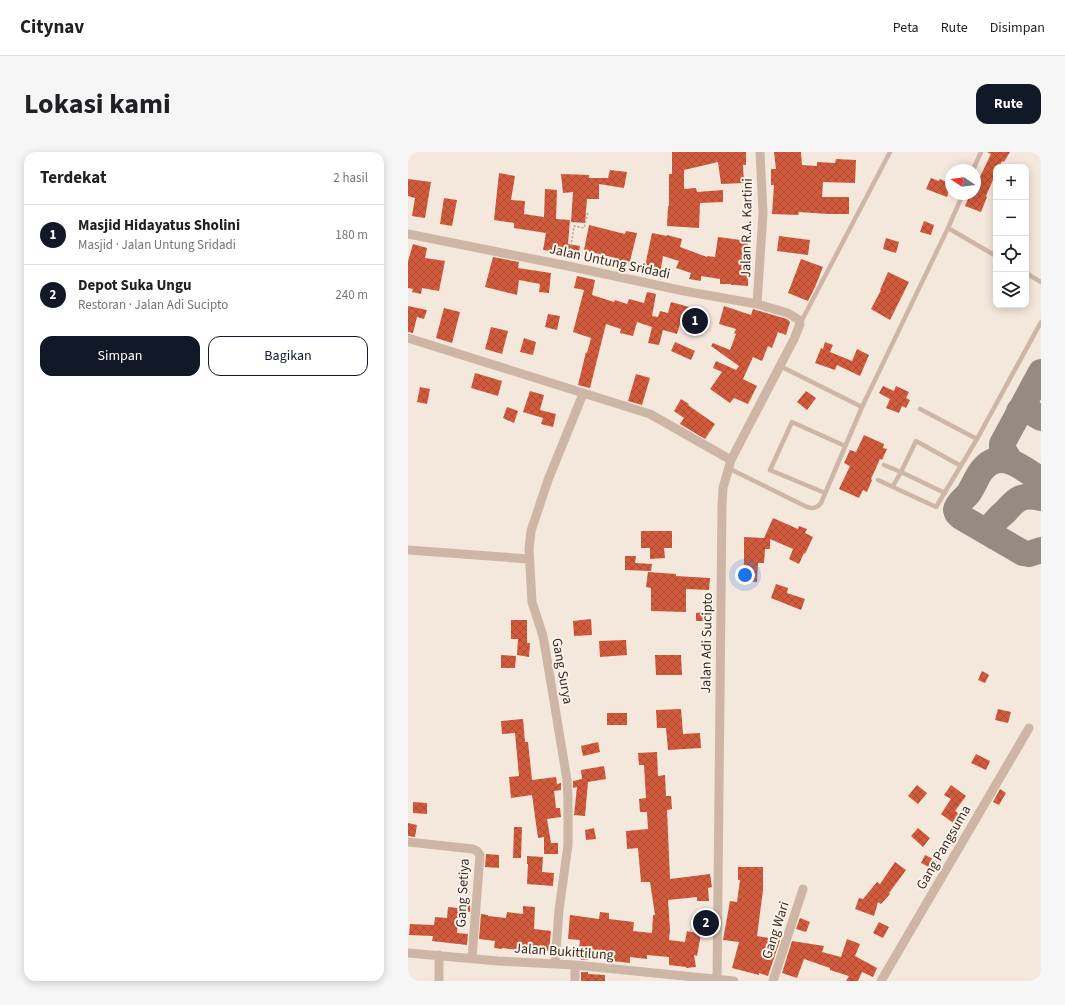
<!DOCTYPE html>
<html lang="id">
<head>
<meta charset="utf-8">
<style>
	:root { --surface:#fff; --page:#f6f6f6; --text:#202124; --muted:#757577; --line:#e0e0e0; --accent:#111827 }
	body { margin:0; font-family:"Source Sans 3",sans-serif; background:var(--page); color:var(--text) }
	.controls { position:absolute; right:12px; top:12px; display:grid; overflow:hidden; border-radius:8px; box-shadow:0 2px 10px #0003 }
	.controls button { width:36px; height:36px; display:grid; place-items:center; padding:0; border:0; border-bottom:1px solid var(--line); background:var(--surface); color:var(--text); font:20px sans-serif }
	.compass { position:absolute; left:537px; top:12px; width:36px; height:36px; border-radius:50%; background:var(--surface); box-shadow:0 2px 10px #0003; rotate:283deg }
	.you { position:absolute; left:337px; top:423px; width:14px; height:14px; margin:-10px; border:3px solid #fff; border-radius:50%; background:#1a73e8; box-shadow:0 0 0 6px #1a73e833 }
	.badge { display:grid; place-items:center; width:26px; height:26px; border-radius:50%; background:var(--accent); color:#fff; font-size:13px; font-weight:700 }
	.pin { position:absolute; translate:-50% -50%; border:2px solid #fff; box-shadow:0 1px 4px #0006 }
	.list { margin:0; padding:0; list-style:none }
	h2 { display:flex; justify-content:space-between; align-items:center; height:52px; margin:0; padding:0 16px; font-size:17px }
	h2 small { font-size:13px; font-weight:400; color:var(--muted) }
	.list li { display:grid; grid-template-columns:26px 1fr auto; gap:12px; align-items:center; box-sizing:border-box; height:60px; padding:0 16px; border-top:1px solid var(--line) }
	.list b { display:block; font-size:15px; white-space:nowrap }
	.list p { margin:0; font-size:13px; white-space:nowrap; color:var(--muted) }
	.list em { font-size:13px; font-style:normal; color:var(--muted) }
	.actions { display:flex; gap:8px; padding:12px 16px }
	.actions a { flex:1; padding:9px 0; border:1px solid var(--accent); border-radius:12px; text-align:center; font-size:14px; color:var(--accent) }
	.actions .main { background:var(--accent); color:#fff }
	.icon { flex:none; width:22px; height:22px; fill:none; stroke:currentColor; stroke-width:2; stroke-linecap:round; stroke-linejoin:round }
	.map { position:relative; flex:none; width:633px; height:829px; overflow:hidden; border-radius:12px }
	header { display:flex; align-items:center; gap:24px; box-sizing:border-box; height:56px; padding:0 20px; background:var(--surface); border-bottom:1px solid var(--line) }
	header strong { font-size:19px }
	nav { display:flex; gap:22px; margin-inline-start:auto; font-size:14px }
	.intro { display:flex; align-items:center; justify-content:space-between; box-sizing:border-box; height:96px; padding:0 24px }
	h1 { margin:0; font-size:28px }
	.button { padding:10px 18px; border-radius:12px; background:var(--accent); color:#fff; font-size:14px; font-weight:700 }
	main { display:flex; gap:24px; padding:0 24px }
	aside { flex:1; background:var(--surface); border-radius:12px; box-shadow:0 2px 10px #0003 }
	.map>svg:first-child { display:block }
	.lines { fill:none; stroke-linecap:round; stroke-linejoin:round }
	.taxiway { stroke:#968a81; stroke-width:26 }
	.building { fill:url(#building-cross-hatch) }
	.path { stroke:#baa090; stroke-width:1.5; stroke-dasharray:2 2; stroke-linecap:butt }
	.service { stroke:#ceb6a6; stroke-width:4.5 }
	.minor { stroke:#ceb6a6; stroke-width:9 }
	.labels { text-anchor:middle; stroke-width:4; stroke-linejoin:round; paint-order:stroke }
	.street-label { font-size:14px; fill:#392c27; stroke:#fbf2e8 }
</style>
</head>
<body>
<header>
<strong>Citynav</strong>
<nav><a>Peta</a><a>Rute</a><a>Disimpan</a></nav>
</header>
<div class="intro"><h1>Lokasi kami</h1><a class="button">Rute</a></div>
<main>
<aside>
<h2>Terdekat<small>2 hasil</small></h2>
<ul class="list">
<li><span class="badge">1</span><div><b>Masjid Hidayatus Sholini</b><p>Masjid · Jalan Untung Sridadi</p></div><em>180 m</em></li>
<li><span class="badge">2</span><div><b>Depot Suka Ungu</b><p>Restoran · Jalan Adi Sucipto</p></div><em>240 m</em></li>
</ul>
<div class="actions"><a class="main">Simpan</a><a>Bagikan</a></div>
</aside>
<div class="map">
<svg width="633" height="829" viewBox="0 0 633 829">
	<defs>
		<pattern id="building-cross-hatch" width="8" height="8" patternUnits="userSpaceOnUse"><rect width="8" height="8" fill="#d15b3c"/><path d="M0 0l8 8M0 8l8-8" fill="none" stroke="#ab4b32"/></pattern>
	</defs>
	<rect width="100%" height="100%" fill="#f4e7db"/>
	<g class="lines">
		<path class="taxiway" d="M611 259 619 258 633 266
			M603 310 594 296V292L633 220
			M633 328C615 317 593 295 574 318 569 324 566 333 562 339 558 347 550 348 548 358L549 361 553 365 615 401 621 402 633 398
			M587 385 584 381V374C587 369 592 364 597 360 609 346 614 342 633 346"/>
	</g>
	<path class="building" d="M264 0H338V13H335L336 31 313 32 310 10 276 18V37L288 36 289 40 315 38V50L292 51 291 76 259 74 260 54H261V22H264Z
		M366 0H393L394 13 409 14V10L427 11 428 7 448 8 447 31 415 30 414 45H441V62H420L391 60 390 63 364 62 366 33H363V17H368Z
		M579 0H602L596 10 594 9 591 15H588V21L578 44 579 45 573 60 557 54 562 42H567V35L583 2Z
		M202 18 219 20 216 36 191 32V47H179L177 71 163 70 165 40 155 41 153 22 181 23V26H200Z
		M91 21 107 24 103 48 117 49 116 62 136 65 137 37 149 38 148 67 162 68 160 92 172 94 170 106 149 102V100L135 98 138 81 106 76V71L86 68Z
		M523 26 531 29 532 27 543 32 539 45 518 37Z
		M0 27 23 30 17 66 4 64 7 46 0 44Z
		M36 46 49 48 44 74 32 72Z
		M516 69 526 73 523 83 512 80Z
		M181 73 217 82 218 79 229 81 221 113 210 111 211 107 176 98Z
		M244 81 259 84V83L274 87 272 95 299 105V104L307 105 310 85 340 89 337 111H340V134L327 133H323L324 131 323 132H312V127L293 124V129L281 127 283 121 268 116 271 109 255 104 252 122 236 119Z
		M371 84 402 88 400 103 369 99Z
		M478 86 491 90 488 101 475 97Z
		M5 92 19 96 17 106 37 109 31 139 14 136 13 142 4 140 5 137 0 136V109Z
		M85 105 111 110 110 116 143 121 141 141 131 140 132 132 111 128 109 143 77 135Z
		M393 107 415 115 407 135 400 149 380 141Z
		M480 120 501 130 482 168 463 157 473 138H472Z
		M169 124 187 128 184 143 206 150 207 148 219 152 221 147 236 151 239 140 248 142 244 164 250 165 252 159 260 161 263 150 285 156 287 154 301 164 287 183 272 172 269 182 255 178 251 193 240 191 244 175 229 170 225 184 212 181 213 177 198 172 182 236 170 233 178 200 179 201 183 186 165 180 176 138 166 136Z
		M0 154 19 158 16 167 9 165 5 181 0 180Z
		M316 154 343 163 345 157 348 158 379 167 382 170 378 183 370 180 364 196 360 194 354 209 345 205 335 227 349 234 340 252 326 246 322 251 302 237 314 220 305 216 308 209 328 218 331 214 303 194 305 191 322 198 328 182 326 181 328 177 311 172Z
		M36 156 52 160 44 191 28 186Z
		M140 162 152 164 149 178 137 175Z
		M83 175 100 179 94 202 77 197Z
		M116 186 128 190 125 203 112 200Z
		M267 190 287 199 283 208 263 199Z
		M417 190 425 193 422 200 444 209 449 197 461 203 452 224 429 213 427 218 407 211 413 196 415 197Z
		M67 221 94 229 90 244 63 236Z
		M228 222 242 226 234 253 220 249Z
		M475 234 486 239 488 234 501 240 498 246 502 248 498 256 494 254 491 261 478 256 482 247 471 241Z
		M12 235 22 237 19 252 9 250Z
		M122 239 136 243 132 258 148 262 145 275 133 272 135 266 115 260Z
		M398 239 408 246 399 258 389 250Z
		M273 247 281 252 280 253 307 272 297 287 272 272 276 266 266 259Z
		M99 255 110 259 106 271 95 266Z
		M456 283 476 292 475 296 479 297 474 308 472 307 463 327 464 328 459 340 455 338 451 346 431 337 442 314 436 311 442 298 448 300Z
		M365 366 390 377 391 374 399 377 397 381 405 385 397 402 396 401 391 412 381 407 385 397 362 387V397H357L356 411H350L349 430 334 429 336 410V385L356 386Z
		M233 379H264V396H256L257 406 242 407V396H233Z
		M217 404H228L227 411 244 412 243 419 217 418Z
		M240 420 268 422V424L302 426 301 438 278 437V460L243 459V436L238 435Z
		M368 432 380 436 379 441 397 447 393 458 363 446Z
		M295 460 296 469H288V461Z
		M183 467 184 483 166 484 165 469Z
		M103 468H119V491H122L121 505 109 503 110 487H103Z
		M218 488 219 503 192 505 191 489Z
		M93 503 108 504 107 516H93Z
		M247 503H273L274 523H248Z
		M574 519 581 523 577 531 570 528Z
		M273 557 275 582 292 581 293 596 260 598 258 576H249L248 558Z
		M590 557 603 560 600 571 587 568Z
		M199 561H219V573H199Z
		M115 567 117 590H120L124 628 148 625 149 632 153 631V638L146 639 148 656H152L153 665 139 667 143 691H150V702H136V685L130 686 124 643 103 646 101 625 111 624 107 581 94 582 93 569Z
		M190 590 192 600 175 604 173 594Z
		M249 600 250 624 257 623 258 644H263L264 657 259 658 262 727 302 722 304 735 300 736 301 749H289V745L260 748 262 778 261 788 277 790 279 779 293 782 289 804 286 803 288 815 278 816V815L261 813V805L239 803V807L222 805V811L204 809 205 802 185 800 184 806H180V808H173V805H170L172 788 160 787 162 763 191 767 192 760 201 761V767L226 770 225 779 244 781 245 763H247L242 730H233L230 696 219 697 218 679 240 677 239 660H232L231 647 238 646 236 613H231L230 601Z
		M568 602 582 609 578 618 563 611Z
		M196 614 198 627 180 630 177 664 166 663 169 635 165 636V629L174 627 173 618Z
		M509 633 519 641 510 652 500 644Z
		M543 633 558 644 547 659 554 664 548 673 533 662 543 647 536 643Z
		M592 637 598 641 591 653 585 650Z
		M5 650 19 651V662L5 661Z
		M0 671 9 673 7 685 0 684Z
		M106 675H114L113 706H105Z
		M186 676 188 687 178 688 177 678Z
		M510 676 522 686 515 695 503 684Z
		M78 702 91 703V716L77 715Z
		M517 703 529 709 525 717 513 711Z
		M119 704 135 705 134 720 146 721 145 734 119 732 120 712H119Z
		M487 710 498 718 481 741 482 742 473 752 470 750 466 764 447 757 451 746 455 747 469 730 472 732Z
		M330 715H355V738L349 784 372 788 360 824 351 821V823L324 816 331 790 315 788 322 749 329 750 332 728H330Z
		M55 752H62V760L54 759Z
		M115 754 127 755 126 777 143 779 141 799 124 797 123 800 94 796V797L86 796 87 789 71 787 73 762 80 763V764L98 766 99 760 115 762Z
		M40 755 51 756 49 781 60 782 59 793 24 789 25 784 1 783 2 772 26 773 27 765 39 766Z
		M392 766 402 770 398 780 388 777Z
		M471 770 481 775 475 786 465 781Z
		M439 787 452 792 447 804 469 816 465 825 454 820 450 829H438L441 824 422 818V816L396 807 389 826 374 821 384 789 416 794 414 800 433 805Z
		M173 820H180V822L197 823V829H173Z"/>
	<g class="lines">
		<path class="path" d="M161 106 166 74 176 76 180 60"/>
		<path class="service" d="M565 18 573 0
			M540 76 588 104
			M618 121 633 130
			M393 170 482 0
			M454 255 540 76 555 42
			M512 257 569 287 633 170
			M476 313 493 320 485 334
			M320 316 399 355C406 357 409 356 413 351L454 255 372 214
			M470 328 528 355 569 287
			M417 341 362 318 384 270 437 294
			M537 341 493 320 508 289 553 314"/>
		<path class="minor" d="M0 82 160 114 276 139 349 152 380 161 391 168 392 172 386 187 323 308 315 336 314 353 309 829
			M349 152 355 61 352 0
			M0 186 242 262 323 308
			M0 398 121 407
			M0 690 65 697 69 699 72 703 64 806
			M0 801 90 809 167 813 326 829
			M147 812 151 758 160 693V648L159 628 138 501 135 484 124 450 121 397 123 379 140 328 175 242
			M167 813V829
			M31 829V803
			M365 829 395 737
			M473 829 621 576"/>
	</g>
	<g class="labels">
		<g class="street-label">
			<text transform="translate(338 76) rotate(-89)" y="5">Jalan R.A. Kartini</text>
			<text transform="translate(202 109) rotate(12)" y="5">Jalan Untung Sridadi</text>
			<text transform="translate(298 491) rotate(-89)" y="5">Jalan Adi Sucipto</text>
			<text transform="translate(155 519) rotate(80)" y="5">Gang Surya</text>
			<text transform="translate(535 695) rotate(-60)" y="5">Gang Pangsuma</text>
			<text transform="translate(54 741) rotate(-87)" y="5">Gang Setiya</text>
			<text transform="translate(367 778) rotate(-72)" y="5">Gang Wari</text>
			<text transform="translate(156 799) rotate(4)" y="5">Jalan Bukittilung</text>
		</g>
	</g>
</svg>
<div class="controls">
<button>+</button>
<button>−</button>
<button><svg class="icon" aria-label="locate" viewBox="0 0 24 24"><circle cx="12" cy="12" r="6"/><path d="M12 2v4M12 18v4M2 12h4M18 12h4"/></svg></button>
<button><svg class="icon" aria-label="layers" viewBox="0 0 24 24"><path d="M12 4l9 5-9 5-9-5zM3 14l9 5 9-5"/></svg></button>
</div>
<svg class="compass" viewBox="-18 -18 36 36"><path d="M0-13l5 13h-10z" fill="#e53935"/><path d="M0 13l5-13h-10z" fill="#757577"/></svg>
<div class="you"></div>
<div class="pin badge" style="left:287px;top:169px">1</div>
<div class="pin badge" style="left:298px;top:771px">2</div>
</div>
</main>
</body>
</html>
